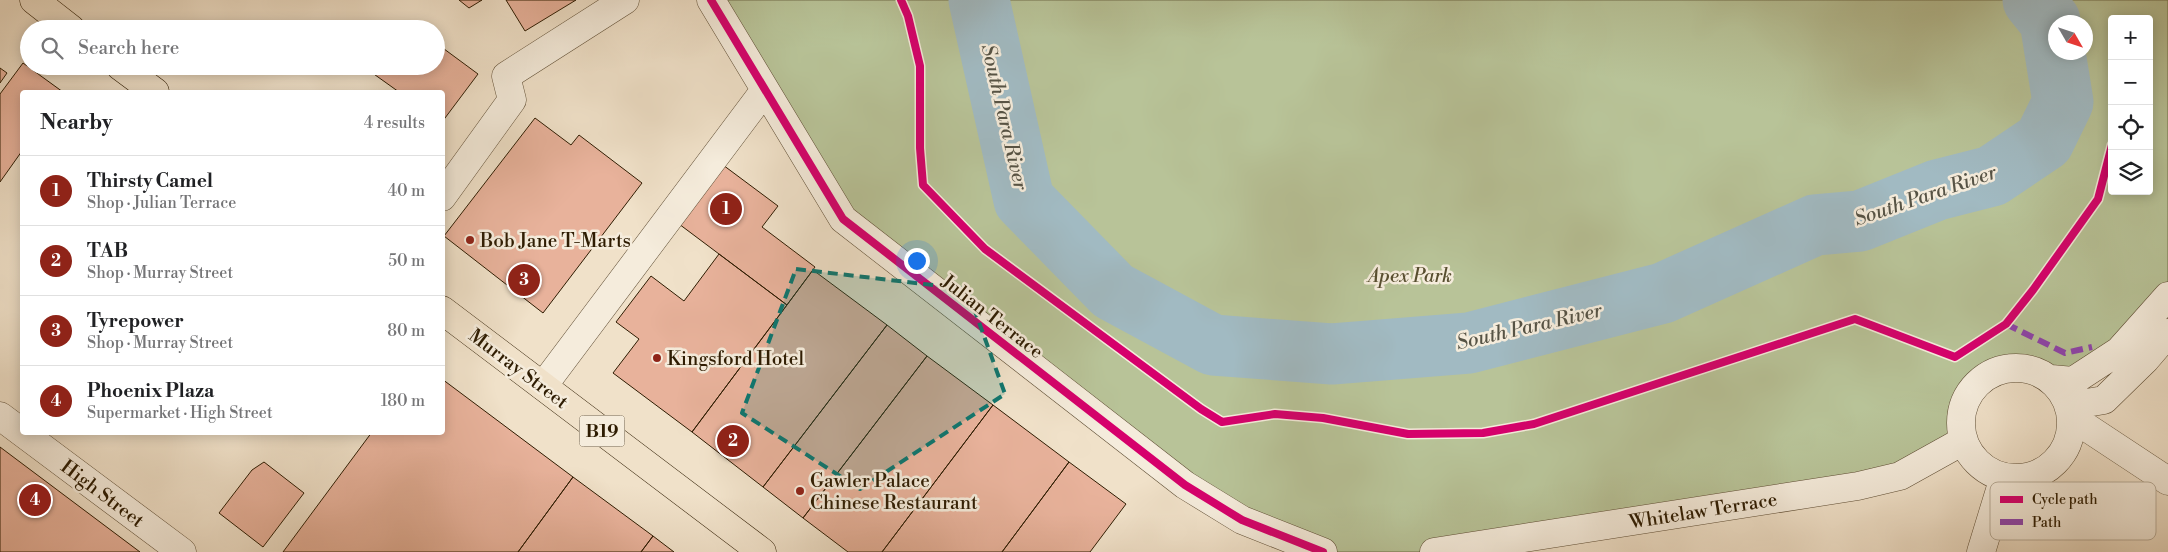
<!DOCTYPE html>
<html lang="en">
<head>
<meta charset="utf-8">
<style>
	:root { --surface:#fff; --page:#f2f2f2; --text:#202124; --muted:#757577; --line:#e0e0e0; --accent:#8f2418 }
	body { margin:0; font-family:"Libre Bodoni",serif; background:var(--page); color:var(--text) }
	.controls { position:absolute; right:15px; top:15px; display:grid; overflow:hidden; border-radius:5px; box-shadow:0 2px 12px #0003 }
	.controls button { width:45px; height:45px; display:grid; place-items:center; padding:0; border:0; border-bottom:1px solid var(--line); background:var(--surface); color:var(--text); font:25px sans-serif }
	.compass { position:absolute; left:2048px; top:15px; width:45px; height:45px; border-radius:50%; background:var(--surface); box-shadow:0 2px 12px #0003; rotate:129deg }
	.you { position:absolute; left:916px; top:260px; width:18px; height:18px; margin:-12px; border:4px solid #fff; border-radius:50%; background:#1a73e8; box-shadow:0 0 0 8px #1a73e833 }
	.badge { display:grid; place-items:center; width:32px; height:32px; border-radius:50%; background:var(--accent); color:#fff; font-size:16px; font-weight:700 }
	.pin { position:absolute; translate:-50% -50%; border:2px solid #fff; box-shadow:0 1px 5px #0006 }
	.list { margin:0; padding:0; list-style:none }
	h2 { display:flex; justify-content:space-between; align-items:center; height:65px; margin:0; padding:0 20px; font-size:21px }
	h2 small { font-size:16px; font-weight:400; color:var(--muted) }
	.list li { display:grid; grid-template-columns:32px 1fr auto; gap:15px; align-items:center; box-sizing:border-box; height:70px; padding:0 20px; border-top:1px solid var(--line) }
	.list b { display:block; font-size:19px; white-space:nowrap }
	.list p { margin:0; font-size:16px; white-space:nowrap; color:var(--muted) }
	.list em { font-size:16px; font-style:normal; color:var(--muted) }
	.icon { flex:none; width:28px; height:28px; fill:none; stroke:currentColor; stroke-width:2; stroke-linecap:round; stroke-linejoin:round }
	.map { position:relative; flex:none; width:2168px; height:552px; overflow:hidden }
	.search { position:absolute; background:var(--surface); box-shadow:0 2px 12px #0003; left:20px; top:20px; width:425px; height:55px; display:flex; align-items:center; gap:12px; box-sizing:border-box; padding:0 18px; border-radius:28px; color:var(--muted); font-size:19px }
	.panel { position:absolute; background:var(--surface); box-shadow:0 2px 12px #0003; left:20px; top:90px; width:425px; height:345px; border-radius:5px }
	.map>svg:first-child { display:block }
	.green { fill:#b8c398; stroke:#73704d; fill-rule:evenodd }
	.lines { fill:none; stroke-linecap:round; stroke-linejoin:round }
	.river { stroke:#a1bac2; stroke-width:61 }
	.building { fill:#e8b29b; stroke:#2e1c02 }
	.minor-casing { stroke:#5e4d34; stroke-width:29 }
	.major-casing { stroke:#2e1c02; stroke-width:29 }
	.minor { stroke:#f5ecdc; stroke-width:28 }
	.major { stroke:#f0e1c9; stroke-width:28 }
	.quiet { stroke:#8e44ad; stroke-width:6; stroke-dasharray:12 6; stroke-linecap:butt }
	.cycleway-casing { stroke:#f5ecdc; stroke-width:11 }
	.cycleway { stroke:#d6006c; stroke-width:8 }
	.marked { fill:#0f766e; fill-opacity:0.2; stroke:#0f766e; stroke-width:4; stroke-dasharray:10 6; stroke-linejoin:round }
	.poi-dot { fill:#8f2418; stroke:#f5ecdc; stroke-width:2 }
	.labels { text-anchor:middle; stroke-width:5; stroke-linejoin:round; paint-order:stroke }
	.shield { fill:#f5ecdc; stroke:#6a5a43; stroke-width:1 }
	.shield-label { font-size:18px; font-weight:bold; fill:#2e1c02 }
	.poi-label { font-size:19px; fill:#2e1c02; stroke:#f5ecdc; text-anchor:start }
	.park-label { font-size:19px; font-style:italic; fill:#574e2f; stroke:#f5ecdc }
	.street-label { font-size:19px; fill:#2e1c02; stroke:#f5ecdc }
	.water-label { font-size:20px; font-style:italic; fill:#565345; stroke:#f5ecdc }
	.key { fill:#f5ecdc; stroke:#b9ae9b; stroke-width:1 }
	.key-label { font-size:14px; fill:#2e1c02 }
</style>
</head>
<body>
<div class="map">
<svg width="2168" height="552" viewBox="0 0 2168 552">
	<rect width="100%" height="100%" fill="#f0e1c9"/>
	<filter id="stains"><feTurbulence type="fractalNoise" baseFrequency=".004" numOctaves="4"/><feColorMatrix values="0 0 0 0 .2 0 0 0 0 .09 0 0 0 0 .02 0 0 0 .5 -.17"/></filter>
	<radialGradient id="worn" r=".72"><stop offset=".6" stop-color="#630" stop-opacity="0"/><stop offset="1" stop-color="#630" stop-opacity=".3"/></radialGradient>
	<path class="green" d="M711 0H2168V296L2119 351 2051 379C2042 375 2032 369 2022 368 2005 365 1983 375 1973 388 1964 399 1962 415 1960 429L1900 476 1434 552H1323L1242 520 843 219ZM2112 19H2149V191H2112ZM2056 22H2086V52H2056Z"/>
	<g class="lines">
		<path class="river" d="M979 0 1024 200 1113 291 1213 345 1332 354 1469 343 1663 293 1815 225 1860 221 1937 190 1992 176 2044 141 2063 102 2050 21 2033 0"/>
	</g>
	<path class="building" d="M459 0H482L469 8Z
		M506 0H576L525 31Z
		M436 43 478 74 442 122V92H399L364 67 436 66Z
		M23 63 63 92H22V151L0 182V94Z
		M0 68 7 73 0 83Z
		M535 118 571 145 579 135 642 183 543 313 444 236Z
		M723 165 778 206 762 227 815 267 787 305 679 224Z
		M719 254 787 305 692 432 613 373 639 339 616 322 651 276 684 301Z
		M813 270 887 325 763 487 692 432Z
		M887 325 927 356 803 518 763 487Z
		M927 356 993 405 882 552H848L803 518Z
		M442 379 573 477 518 552H283L372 432H442Z
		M993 405 1069 462 1002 552H882Z
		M0 447 140 552H0Z
		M264 462 304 493 263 547 219 513 252 470Z
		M1069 462 1126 504 1090 552H1002Z
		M573 477 653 536 641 552H518Z
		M653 536 674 552H641Z"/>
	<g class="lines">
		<g class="minor-casing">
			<path id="minor" d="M711 0 843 219 1185 485 1242 520 1323 552
				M442 197 512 100 506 76 625 0
				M1961 423a55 55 0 1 1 110 0a55 55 0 1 1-110 0Z
				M2051 379 2073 381 2119 351 2168 296
				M543 386 765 90
				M2069 406 2104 400 2146 359 2168 333
				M0 416 182 552
				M2071 417 2168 481
				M1434 552 1858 486 1900 476 1963 441
				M1981 552 2004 477"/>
		</g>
		<g class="major-casing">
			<path id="major" d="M34 0 71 29
				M120 66 155 92
				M442 310 762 552"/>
		</g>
		<use href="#minor" class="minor"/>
		<use href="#major" class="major"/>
		<path class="quiet" d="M2006 324 2065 353 2092 347"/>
		<g class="cycleway-casing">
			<path id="cycleway" d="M711 0 843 219 1185 485 1242 520 1323 552
				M901 0 908 16 920 66V148L923 185 985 249 1201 409 1222 422 1275 414 1323 418 1408 434 1483 433 1534 424 1855 319 1955 357 2006 324 2033 290 2098 199 2112 145"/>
		</g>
		<use href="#cycleway" class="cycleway"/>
	</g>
	<path class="marked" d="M796 269 967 289 1005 394 860 489 742 413Z"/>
	<g class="poi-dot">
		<circle cx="470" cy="240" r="5"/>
		<circle cx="657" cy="358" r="5"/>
		<circle cx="800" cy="491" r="5"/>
	</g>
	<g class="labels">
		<rect class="shield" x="579.5" y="415.5" width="45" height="31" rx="4"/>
		<g class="shield-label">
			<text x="602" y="437">B19</text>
		</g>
		<g class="poi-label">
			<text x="480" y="247">Bob Jane T-Marts</text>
			<text x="667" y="365">Kingsford Hotel</text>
			<text x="810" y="487">Gawler Palace<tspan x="810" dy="22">Chinese Restaurant</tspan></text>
		</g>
		<g class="park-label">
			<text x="1410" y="282">Apex Park</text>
		</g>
		<g class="street-label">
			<text transform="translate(993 316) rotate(38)" y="7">Julian Terrace</text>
			<text transform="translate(519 368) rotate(37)" y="7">Murray Street</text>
			<text transform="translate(103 493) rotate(37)" y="7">High Street</text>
			<text transform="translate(1703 510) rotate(-9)" y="7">Whitelaw Terrace</text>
		</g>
		<g class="water-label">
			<text transform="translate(1005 117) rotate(77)" y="7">South Para River</text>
			<text transform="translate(1925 195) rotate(-19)" y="7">South Para River</text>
			<text transform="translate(1529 326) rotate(-13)" y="7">South Para River</text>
		</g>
	</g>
	<rect x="1990" y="482" width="166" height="58" rx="8" class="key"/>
	<rect x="2000" y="496" width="23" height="7" fill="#d6006c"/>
	<rect x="2000" y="519" width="23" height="6" fill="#8e44ad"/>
	<g class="key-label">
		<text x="2032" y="504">Cycle path</text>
		<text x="2032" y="527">Path</text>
	</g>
	<rect width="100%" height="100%" filter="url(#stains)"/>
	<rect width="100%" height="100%" fill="url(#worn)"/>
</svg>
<div class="controls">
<button>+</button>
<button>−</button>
<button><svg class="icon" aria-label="locate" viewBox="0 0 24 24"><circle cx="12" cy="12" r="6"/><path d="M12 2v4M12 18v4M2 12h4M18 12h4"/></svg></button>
<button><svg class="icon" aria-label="layers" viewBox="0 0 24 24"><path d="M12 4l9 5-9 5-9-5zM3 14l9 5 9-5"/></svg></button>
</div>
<svg class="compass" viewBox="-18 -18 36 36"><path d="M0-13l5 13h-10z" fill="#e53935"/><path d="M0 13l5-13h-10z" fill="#757577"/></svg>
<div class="you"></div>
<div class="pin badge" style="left:726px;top:209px">1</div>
<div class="pin badge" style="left:733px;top:441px">2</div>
<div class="pin badge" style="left:524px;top:280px">3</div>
<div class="pin badge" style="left:35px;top:500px">4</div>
<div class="search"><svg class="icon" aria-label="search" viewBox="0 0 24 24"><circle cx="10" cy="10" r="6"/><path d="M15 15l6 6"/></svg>Search here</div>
<section class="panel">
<h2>Nearby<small>4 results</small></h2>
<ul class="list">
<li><span class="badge">1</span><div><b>Thirsty Camel</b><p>Shop · Julian Terrace</p></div><em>40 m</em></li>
<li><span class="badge">2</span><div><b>TAB</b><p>Shop · Murray Street</p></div><em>50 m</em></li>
<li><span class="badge">3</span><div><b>Tyrepower</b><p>Shop · Murray Street</p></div><em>80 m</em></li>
<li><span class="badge">4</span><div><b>Phoenix Plaza</b><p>Supermarket · High Street</p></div><em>180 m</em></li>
</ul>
</section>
</div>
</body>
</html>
